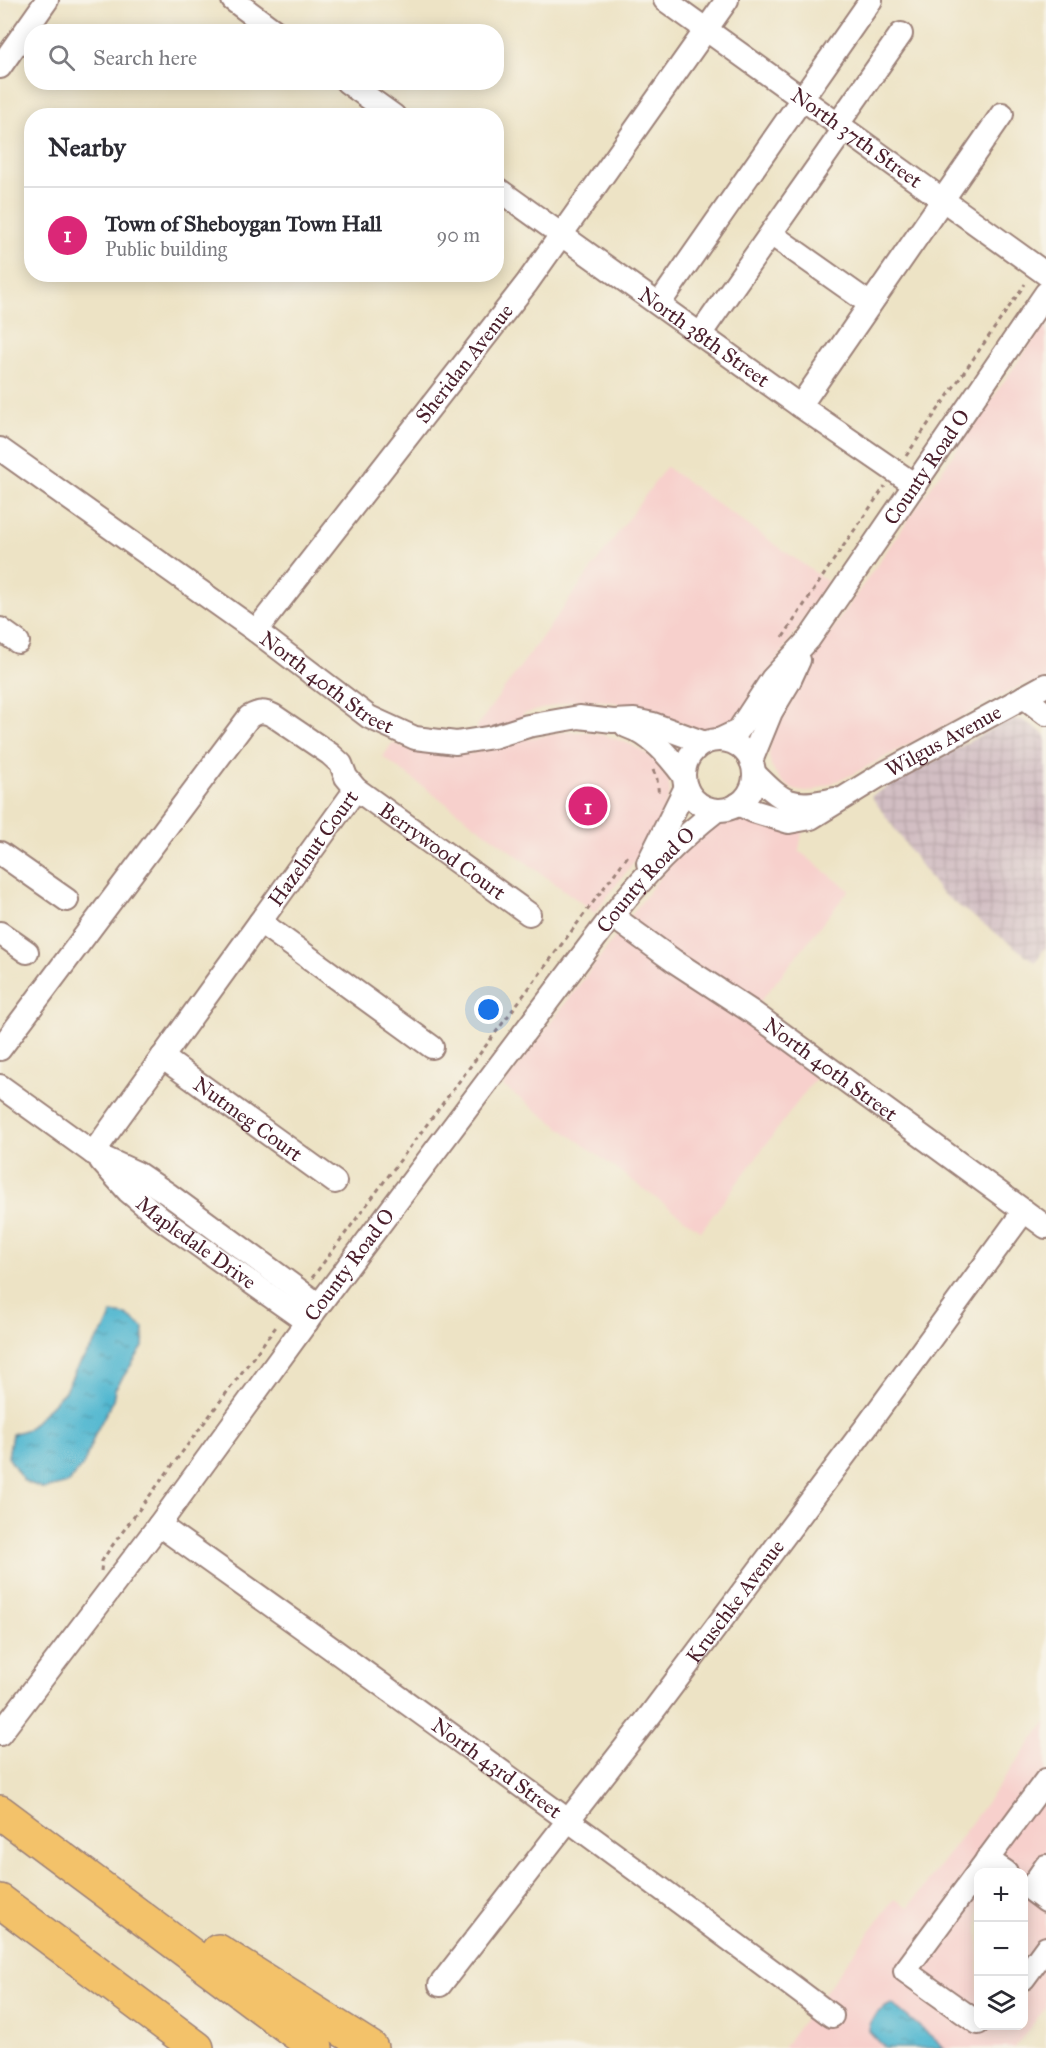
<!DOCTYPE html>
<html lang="en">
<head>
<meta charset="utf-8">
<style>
	:root { --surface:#fff; --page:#f2f2f3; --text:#2b2b33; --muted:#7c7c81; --line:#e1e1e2; --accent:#db2777 }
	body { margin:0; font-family:"IM FELL Great Primer",serif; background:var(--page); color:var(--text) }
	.controls { position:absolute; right:18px; bottom:18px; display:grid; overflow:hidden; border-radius:12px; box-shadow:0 3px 15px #0003 }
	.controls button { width:54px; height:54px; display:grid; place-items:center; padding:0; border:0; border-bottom:2px solid var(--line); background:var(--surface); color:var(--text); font:30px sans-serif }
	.you { position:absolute; left:489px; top:1010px; width:21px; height:21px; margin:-15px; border:4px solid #fff; border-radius:50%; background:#1a73e8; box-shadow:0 0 0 9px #1a73e833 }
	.badge { display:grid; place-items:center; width:39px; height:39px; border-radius:50%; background:var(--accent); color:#fff; font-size:20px; font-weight:700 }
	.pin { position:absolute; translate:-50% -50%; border:3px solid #fff; box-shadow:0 2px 6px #0006 }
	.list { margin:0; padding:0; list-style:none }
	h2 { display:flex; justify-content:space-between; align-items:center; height:78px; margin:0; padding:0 24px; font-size:26px }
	h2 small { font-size:20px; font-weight:400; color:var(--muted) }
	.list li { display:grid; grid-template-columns:39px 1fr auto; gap:18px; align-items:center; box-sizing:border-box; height:96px; padding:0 24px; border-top:2px solid var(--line) }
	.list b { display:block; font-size:22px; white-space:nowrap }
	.list p { margin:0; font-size:20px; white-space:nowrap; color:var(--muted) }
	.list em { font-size:20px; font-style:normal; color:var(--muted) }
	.icon { flex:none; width:33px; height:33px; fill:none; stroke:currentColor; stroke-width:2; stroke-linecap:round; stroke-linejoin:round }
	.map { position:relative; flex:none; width:1046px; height:2048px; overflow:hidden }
	.search { position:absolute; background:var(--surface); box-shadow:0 3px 15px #0003; left:24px; top:24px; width:480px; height:66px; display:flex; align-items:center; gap:15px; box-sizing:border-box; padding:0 21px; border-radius:24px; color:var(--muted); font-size:22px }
	.panel { position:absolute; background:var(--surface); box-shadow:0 3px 15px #0003; left:24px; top:108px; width:480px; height:174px; border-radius:24px }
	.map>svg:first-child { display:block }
	.built { fill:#f7d0cc; fill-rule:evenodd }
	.industrial { fill:url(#industrial-grid) }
	.water { fill:url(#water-ripples); stroke:#4e6b7e; stroke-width:1.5 }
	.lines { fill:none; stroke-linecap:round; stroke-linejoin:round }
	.minor-casing { stroke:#9c8178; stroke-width:26 }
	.highway-casing { stroke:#9c8178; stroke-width:36 }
	.path { stroke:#9c8178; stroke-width:3; stroke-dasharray:4.5 4.5; stroke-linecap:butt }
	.minor { stroke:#fff; stroke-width:22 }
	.highway { stroke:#f3c26a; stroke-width:33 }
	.labels { text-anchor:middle; stroke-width:4.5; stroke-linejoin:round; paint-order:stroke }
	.street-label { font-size:21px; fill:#4a1f2b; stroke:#f7f3e8 }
</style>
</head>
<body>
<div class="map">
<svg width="1046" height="2048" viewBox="0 0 1046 2048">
	<defs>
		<pattern id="industrial-grid" width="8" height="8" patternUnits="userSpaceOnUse" patternTransform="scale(1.5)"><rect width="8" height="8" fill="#d2bec3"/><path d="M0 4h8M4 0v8" fill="none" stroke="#b6a3a8"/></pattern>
		<pattern id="water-ripples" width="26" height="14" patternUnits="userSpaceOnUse" patternTransform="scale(1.5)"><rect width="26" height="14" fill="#51b7d0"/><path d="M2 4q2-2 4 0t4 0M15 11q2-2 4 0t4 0" fill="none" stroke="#4594a9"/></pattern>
	</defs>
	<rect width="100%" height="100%" fill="#f7f3e8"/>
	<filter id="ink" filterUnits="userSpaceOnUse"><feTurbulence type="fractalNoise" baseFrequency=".0167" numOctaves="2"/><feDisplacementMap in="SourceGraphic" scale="12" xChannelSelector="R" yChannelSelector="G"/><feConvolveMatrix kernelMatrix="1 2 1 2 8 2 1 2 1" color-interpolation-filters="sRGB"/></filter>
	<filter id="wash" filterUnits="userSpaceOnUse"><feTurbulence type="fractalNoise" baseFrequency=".008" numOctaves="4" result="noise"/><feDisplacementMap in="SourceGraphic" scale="24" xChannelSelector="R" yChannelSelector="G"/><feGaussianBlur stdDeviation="1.35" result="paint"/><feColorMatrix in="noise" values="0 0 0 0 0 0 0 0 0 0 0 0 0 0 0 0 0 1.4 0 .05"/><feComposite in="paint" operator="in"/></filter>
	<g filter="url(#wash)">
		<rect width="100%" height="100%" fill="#ede3c5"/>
		<path class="built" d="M1046 321V698L1026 683 851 775 813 791 805 792 794 790 782 782 772 768 769 757 770 743 775 725 808 664Z
			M666 467 828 582 738 720 718 730 704 731 646 711 612 702 592 700 571 701 523 714 527 739 563 732H588L607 736 630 744 649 755 658 761 668 778 670 793 657 831 595 913 383 757 392 743 408 748 440 753H475L477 726Z
			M723 818H746L803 826 799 851 849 890 744 1022 818 1075 701 1231 503 1086 690 837Z
			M1046 1722V2007L1014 2048H783L894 1899 909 1907ZM978 1872H1024V2026H978Z"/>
		<path class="industrial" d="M1016 719 1023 720 1046 735V947L1035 962 940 892 871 796 1006 721Z"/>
		<path class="water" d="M112 1313 126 1315 144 1328 143 1347 115 1389 113 1400 95 1434 84 1464 68 1483 44 1489 24 1481 8 1457 12 1434 28 1429 65 1391 76 1369 105 1329Z
			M892 2004 937 2041 943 2048H885L869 2031C869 2018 880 2009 892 2004Z"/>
	</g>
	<g filter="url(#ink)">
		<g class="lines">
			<g class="minor-casing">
				<g id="minor">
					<path d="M233 0 276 32"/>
					<path id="s1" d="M665 0 1046 274"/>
					<path d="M0 67 47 0"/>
					<path d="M347 82 394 116"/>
					<path d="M838 124 901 34"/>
					<path id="s2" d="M496 188 800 406 915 485"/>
					<path d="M771 234 870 304"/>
					<path d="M659 304 871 0"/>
					<path d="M701 333 844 129"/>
					<path d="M800 406 1002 114"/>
					<path id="s3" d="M0 449 256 631 369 717 415 738 456 743 493 737 528 726 579 717 613 721 634 720 653 724 705 743"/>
					<path d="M0 629 18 642"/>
					<path id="s4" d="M256 631 527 283 727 0"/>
					<path d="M1024 697 1046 714"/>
					<path d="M626 726C652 735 668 755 684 776"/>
					<path id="s5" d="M719 740 738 731 772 679 809 639 1046 293"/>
					<circle cx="719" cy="775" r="35"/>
					<path d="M751 761 771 712 789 682 799 660"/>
					<path d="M754 773C784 803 791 809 835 799"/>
					<path id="s6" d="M738 804 753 811 789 822 811 818 879 776 1046 685"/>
					<path d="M0 853 67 900"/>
					<path d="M648 863 686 787"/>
					<path id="s7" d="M612 916 674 961 752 1012 1046 1227"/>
					<path d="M260 922 432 1047"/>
					<path d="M0 933 27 952"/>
					<path id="s8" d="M0 1049 249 717C259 711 264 711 274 716L330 754 341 764 346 777 356 789 529 914"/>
					<path id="s9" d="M162 1057 335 1182"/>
					<path d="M0 1086 93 1153 137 1173 168 1194 319 1305"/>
					<path id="s10" d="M93 1153 356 789"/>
					<path id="s11" d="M101 1161 128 1191 160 1218 307 1322"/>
					<path id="s12" d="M159 1525C385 1686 610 1849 832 2016"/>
					<path id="s13" d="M0 1734 159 1525 319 1305 612 916C643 876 677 841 717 810"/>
					<path d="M987 1859 1006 1872"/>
					<path d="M1046 1866 1030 1889 1046 1901"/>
					<path d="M1024 1978 1046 1948"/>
					<path id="s14" d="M440 1985 651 1714 869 1423 1024 1211"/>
					<path d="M978 2023 905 1971 1046 1780"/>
				</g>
			</g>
			<g class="highway-casing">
				<path id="highway" d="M0 1812 316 2048
					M0 1901 197 2048
					M218 1951 371 2048"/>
			</g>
			<path class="path" d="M906 456 1025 284
				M783 637 833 561 885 486
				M653 770 657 779 659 796
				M312 1278 630 853
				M101 1571 102 1561 109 1550 278 1324"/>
			<use href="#minor" class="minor"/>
			<use href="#highway" class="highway"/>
		</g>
	</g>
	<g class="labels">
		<g class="street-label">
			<text dy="7" stroke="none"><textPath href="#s1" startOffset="236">North 37th Street</textPath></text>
			<text dy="7" stroke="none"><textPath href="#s2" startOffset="256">North 38th Street</textPath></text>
			<text dy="7" stroke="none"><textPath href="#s4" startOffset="339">Sheridan Avenue</textPath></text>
			<text dy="7" stroke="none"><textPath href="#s5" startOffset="346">County Road O</textPath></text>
			<text dy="7" stroke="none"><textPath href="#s3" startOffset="402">North 40th Street</textPath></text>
			<text dy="7" stroke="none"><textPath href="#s6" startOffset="230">Wilgus Avenue</textPath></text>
			<text dy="7" stroke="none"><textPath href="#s10" startOffset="376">Hazelnut Court</textPath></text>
			<text dy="7" stroke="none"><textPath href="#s8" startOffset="660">Berrywood Court</textPath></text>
			<text dy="7" stroke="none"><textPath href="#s13" startOffset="1071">County Road O</textPath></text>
			<text dy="7" stroke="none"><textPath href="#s7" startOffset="267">North 40th Street</textPath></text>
			<text dy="7" stroke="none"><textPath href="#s9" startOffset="106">Nutmeg Court</textPath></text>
			<text dy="7" stroke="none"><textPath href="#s11" startOffset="126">Mapledale Drive</textPath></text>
			<text dy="7" stroke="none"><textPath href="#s13" startOffset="585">County Road O</textPath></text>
			<text dy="7" stroke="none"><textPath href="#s14" startOffset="484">Kruschke Avenue</textPath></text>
			<text dy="7" stroke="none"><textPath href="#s12" startOffset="416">North 43rd Street</textPath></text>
		</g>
	</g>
</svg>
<div class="controls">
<button>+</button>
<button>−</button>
<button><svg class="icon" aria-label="layers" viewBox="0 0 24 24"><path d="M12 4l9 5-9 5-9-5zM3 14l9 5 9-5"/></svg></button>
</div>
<div class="you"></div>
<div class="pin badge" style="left:588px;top:806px">1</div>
<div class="search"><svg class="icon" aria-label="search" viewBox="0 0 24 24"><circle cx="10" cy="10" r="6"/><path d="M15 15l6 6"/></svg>Search here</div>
<section class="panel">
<h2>Nearby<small></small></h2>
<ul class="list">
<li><span class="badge">1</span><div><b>Town of Sheboygan Town Hall</b><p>Public building</p></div><em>90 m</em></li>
</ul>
</section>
</div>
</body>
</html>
